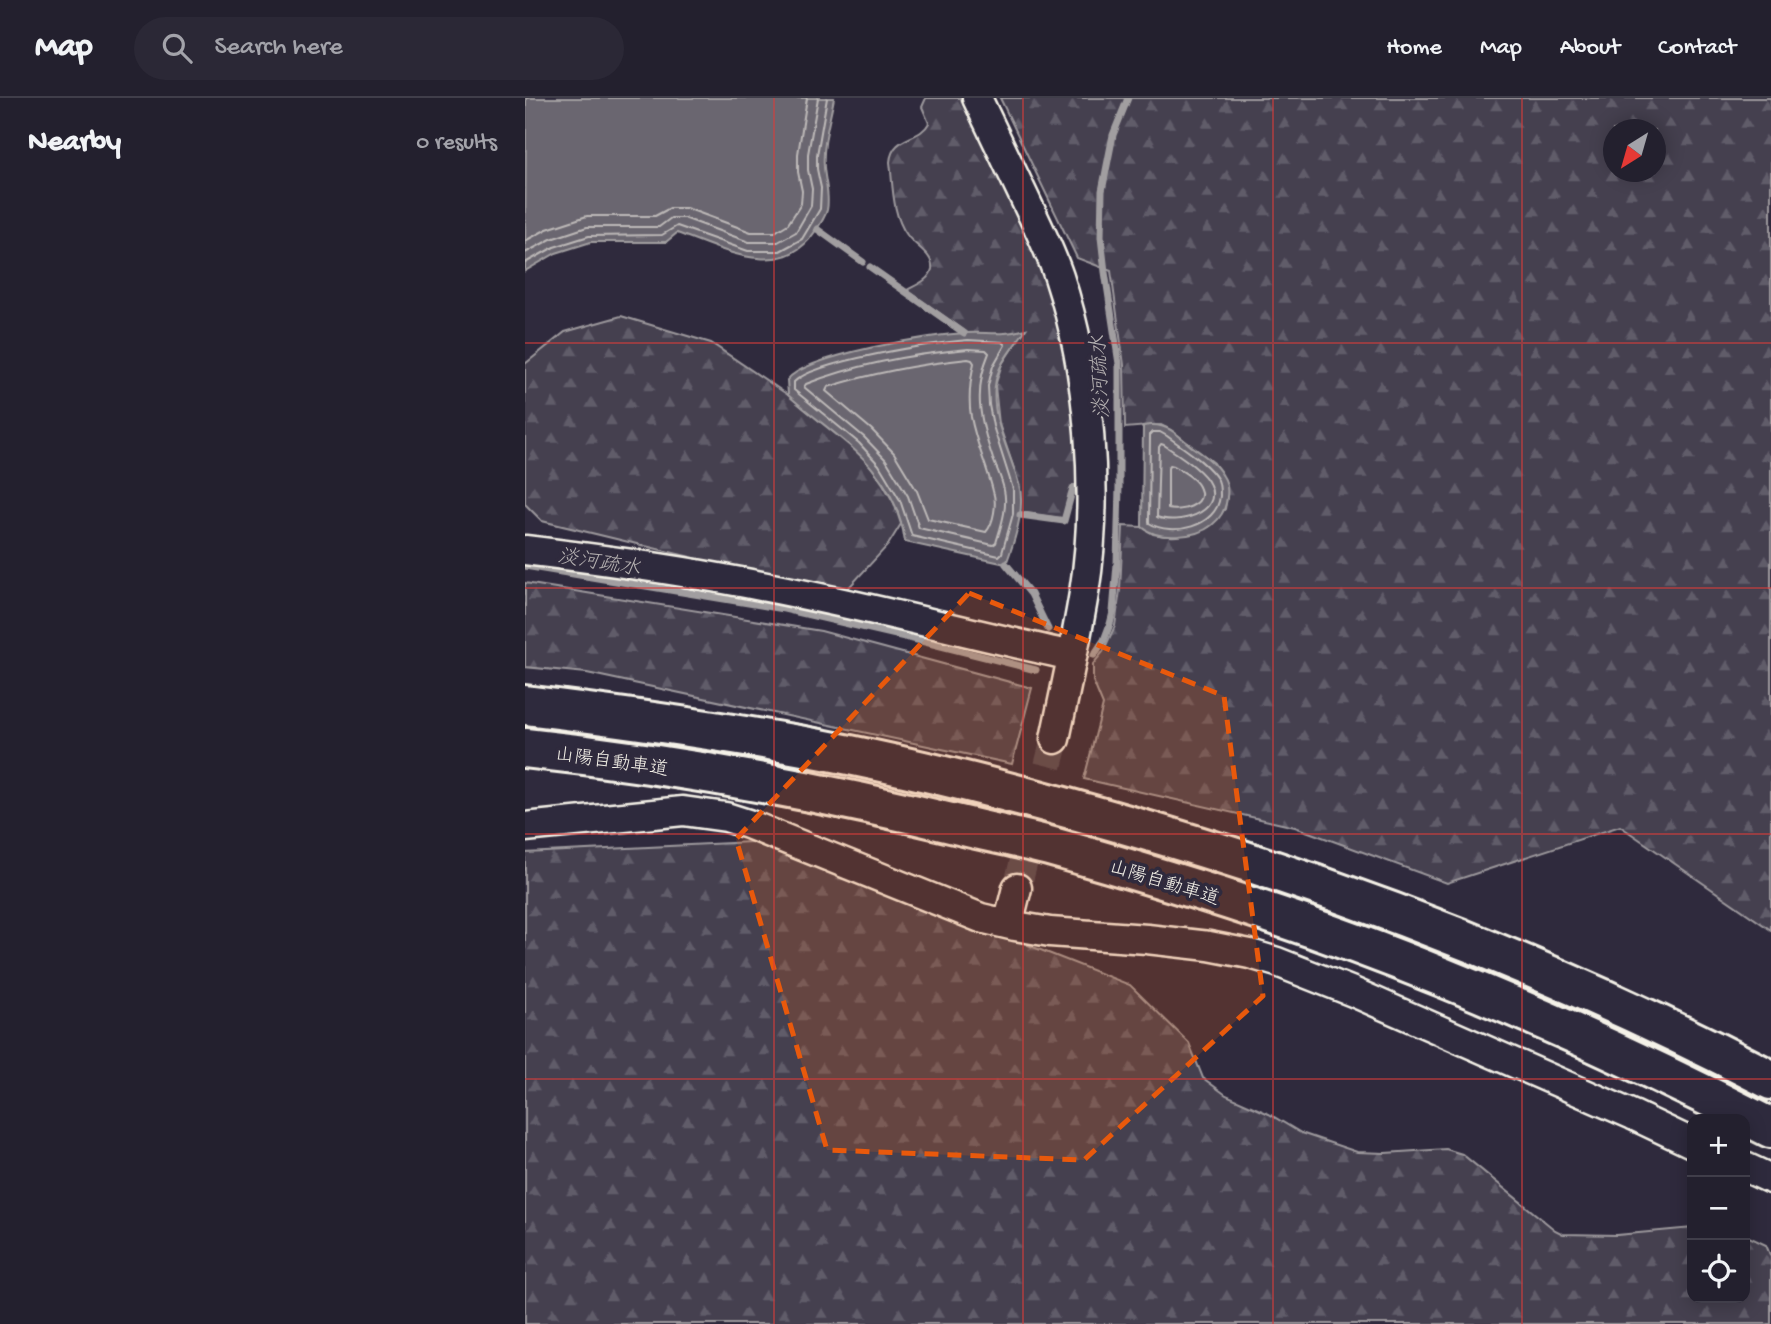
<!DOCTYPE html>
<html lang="en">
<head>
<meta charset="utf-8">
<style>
	:root { --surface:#23202e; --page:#2b2836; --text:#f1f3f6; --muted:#a3a3aa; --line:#403e4a }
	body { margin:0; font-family:"Gochi Hand","Klee One",sans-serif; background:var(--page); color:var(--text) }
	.controls { position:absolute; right:21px; bottom:21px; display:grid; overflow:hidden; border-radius:14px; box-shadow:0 4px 18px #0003 }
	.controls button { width:63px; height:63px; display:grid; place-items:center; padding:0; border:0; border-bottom:2px solid var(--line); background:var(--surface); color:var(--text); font:35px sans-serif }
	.compass { position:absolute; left:1078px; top:21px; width:63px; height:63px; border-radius:50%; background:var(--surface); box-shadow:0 4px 18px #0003; rotate:217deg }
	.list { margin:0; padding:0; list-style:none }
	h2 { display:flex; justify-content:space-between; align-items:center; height:91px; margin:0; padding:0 28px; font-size:30px }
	h2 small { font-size:23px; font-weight:400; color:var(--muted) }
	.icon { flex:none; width:38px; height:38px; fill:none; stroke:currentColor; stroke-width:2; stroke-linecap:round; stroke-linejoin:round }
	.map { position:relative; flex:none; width:1246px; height:1226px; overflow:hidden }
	header { display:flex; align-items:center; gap:42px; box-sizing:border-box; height:98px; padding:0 35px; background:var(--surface); border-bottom:2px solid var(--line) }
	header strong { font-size:33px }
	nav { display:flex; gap:38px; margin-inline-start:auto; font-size:24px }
	.search { width:490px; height:63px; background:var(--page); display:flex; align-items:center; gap:18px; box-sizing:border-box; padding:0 24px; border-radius:38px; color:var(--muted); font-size:26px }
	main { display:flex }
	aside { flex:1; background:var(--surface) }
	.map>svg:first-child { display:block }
	.forest { fill:url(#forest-firs); stroke:#9c989c; stroke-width:2; fill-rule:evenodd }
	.water { fill:#6a6670; stroke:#a19ea0; stroke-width:2 }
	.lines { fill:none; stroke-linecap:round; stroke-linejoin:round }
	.shore { stroke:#bdb9b8; stroke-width:2 }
	.stream { stroke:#a19ea0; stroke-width:7 }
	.minor-tunnel { stroke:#4d4857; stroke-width:28; stroke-dasharray:28 14; stroke-linecap:butt }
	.minor-casing { stroke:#f4f1e8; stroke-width:33 }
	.highway-casing { stroke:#f4f1e8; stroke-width:44 }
	.minor { stroke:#2f2a3d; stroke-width:28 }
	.highway { stroke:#2f2a3d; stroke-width:38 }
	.marked { fill:#e8590c; fill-opacity:0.2; stroke:#e8590c; stroke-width:5; stroke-dasharray:14 9; stroke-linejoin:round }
	.grid { fill:none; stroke:#d93c3b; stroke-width:2; stroke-opacity:0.55 }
	.labels { text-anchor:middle; stroke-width:7; stroke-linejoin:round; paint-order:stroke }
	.street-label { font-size:19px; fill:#f4f1e8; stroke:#2f2a3d }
	.water-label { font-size:21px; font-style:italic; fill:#b6b2b2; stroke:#2f2a3d }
</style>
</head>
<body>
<header>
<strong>Map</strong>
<div class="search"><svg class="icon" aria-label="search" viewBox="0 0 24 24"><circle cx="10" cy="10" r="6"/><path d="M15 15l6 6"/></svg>Search here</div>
<nav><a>Home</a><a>Map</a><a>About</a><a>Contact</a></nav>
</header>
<main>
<aside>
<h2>Nearby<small>0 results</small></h2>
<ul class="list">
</ul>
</aside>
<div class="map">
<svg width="1246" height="1226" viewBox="0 0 1246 1226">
	<defs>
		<pattern id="forest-firs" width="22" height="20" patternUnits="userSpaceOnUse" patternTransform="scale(1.75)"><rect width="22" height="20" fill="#454050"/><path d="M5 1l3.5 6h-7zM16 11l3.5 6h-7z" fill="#605c69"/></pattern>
	</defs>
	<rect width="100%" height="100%" fill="#2f2a3d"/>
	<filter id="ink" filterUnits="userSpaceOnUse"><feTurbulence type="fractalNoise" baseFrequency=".0143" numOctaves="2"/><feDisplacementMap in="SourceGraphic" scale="14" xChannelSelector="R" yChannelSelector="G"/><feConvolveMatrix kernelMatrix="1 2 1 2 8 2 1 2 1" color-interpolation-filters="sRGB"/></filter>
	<g filter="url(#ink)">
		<path class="forest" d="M401 0H438L521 178 546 268 555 387H548L538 420 495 414V389L474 326 470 288 477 266 499 232 477 237 443 235 382 192C391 187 405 182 407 171 409 156 389 148 382 137 367 116 368 88 365 64 367 37 395 43 404 25L397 9Z
			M475 0H1246V832L1095 728 922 785 770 729 559 681 578 607 568 583V566L578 554 590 528 595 492 598 428 617 429 628 436 640 438 662 436 684 429 700 411 702 399V388L689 365 646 332 636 327 600 330 599 267 586 173 552 160ZM1088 32H1130V74H1088Z
			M96 218 186 245 263 297 329 350 345 367 358 386 369 405 376 426 363 447 318 496 17 423 0 406V266L40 234Z
			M0 485 296 533 507 590 487 666 62 575 0 569Z
			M247 743 504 839 503 847 605 887 664 945 678 980 701 997 744 1016 776 1035 832 1054 860 1055 921 1051 937 1056 1030 1132 1038 1136 1092 1137 1167 1130V1200H1220V1137L1241 1147 1246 1159V1226H0V755Z"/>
		<path class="water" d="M1 0H309C305 22 297 47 299 69 300 84 305 97 302 112 300 120 294 128 289 135 256 184 195 150 152 135L141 144H66L31 155 0 173Z
			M501 231C489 249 472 266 470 288 466 323 486 355 494 387 501 409 489 445 481 466L380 444C370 368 313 342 263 297L262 282C281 257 409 236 442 235 463 234 479 238 501 231Z
			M626 327C643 326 654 338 667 349 679 357 691 365 698 378 702 384 703 392 702 399 701 410 696 420 687 427 671 440 633 443 617 429L618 328Z"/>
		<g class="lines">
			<path class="shore" d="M0 143 22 131 62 118H130L145 110H161L226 134H250L263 126 276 106 277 93 273 74V56L282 0
				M0 155 26 141 62 129H134L146 120H159L224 144H253L271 134 286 108 287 91 283 72V56L293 0
				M0 165 29 149 64 138 137 137 152 128 223 153H255L277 141 295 111 296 90 292 71V57L302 0
				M443 242 477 244 480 247 468 268 463 288 464 307 468 328 488 391V416L477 455 474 458 387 438 375 402 354 367 334 345 269 292V284C289 263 410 245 443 242Z
				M443 251 461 252 464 255C448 293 455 323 468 361 472 371 477 381 479 392 483 409 476 428 471 445L468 447 394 430 383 398 361 362 339 339 279 289 281 286C332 266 389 256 443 251Z
				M443 261 447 262 449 265C445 283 443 300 446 319 451 346 462 368 468 393 472 405 469 425 461 434L403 421 392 393 369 355 346 331 301 293 303 289C348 275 396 266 443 261Z
				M628 334H635L642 338C658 350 683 365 693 382 695 387 695 393 695 398 692 429 647 439 624 425L625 337Z
				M636 346 639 347C652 356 679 372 685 387 698 416 651 427 632 419L634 349Z
				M645 367 649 368C657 373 672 381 675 391 682 408 654 414 643 411V370Z"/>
			<path class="stream" d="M292 131 338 164
				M345 169 439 235
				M495 417 539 423 548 390 552 391
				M481 466 506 496 523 531
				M0 468 259 511 384 540 511 572
				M569 557 579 542 585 526 588 514 592 466 594 389V266L580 174 576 139 577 93 588 37 603 0"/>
			<path class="minor-tunnel" d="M492 790 530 641"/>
			<g class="minor-casing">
				<path id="minor" d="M452 0C468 34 484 67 500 101 512 127 525 152 534 179 565 273 575 397 559 495 551 544 540 593 530 641
					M0 452C67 460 133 469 199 481 316 502 431 532 547 558
					M0 729 158 713 201 719 223 726 456 820 490 828 525 834 622 841 684 848 725 856 752 864 828 894 1108 1017 1167 1045
					M483 826 492 790
					M1220 1069 1246 1081"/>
			</g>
			<g class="highway-casing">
				<path id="highway" d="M0 607C91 618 183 631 273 647 383 667 492 695 599 726 822 790 1040 875 1246 982
					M0 650C151 666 300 694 447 730 472 736 498 741 524 748 657 785 790 827 917 879 1029 924 1139 975 1246 1030"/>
			</g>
			<use href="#minor" class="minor"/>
			<use href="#highway" class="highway"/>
		</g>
	</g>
	<path class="marked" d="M444 495 699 598 738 898 559 1062 302 1052 211 741Z"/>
	<path class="grid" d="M249 0V1226M498 0V1226M748 0V1226M997 0V1226M0 245H1246M0 490H1246M0 736H1246M0 981H1246"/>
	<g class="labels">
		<g class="street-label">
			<text transform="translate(87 662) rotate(8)" y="7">山陽自動車道</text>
			<text transform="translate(640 783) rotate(17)" y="7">山陽自動車道</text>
		</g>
		<g class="water-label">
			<text transform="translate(574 279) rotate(-93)" y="7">淡河疏水</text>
			<text transform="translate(74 463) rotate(9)" y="7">淡河疏水</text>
		</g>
	</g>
</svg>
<div class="controls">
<button>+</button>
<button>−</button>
<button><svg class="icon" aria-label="locate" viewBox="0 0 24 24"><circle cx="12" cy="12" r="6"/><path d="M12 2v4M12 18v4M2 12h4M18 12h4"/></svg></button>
</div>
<svg class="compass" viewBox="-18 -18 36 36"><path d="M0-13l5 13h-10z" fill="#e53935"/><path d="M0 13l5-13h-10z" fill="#a3a3aa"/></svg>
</div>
</main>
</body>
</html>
